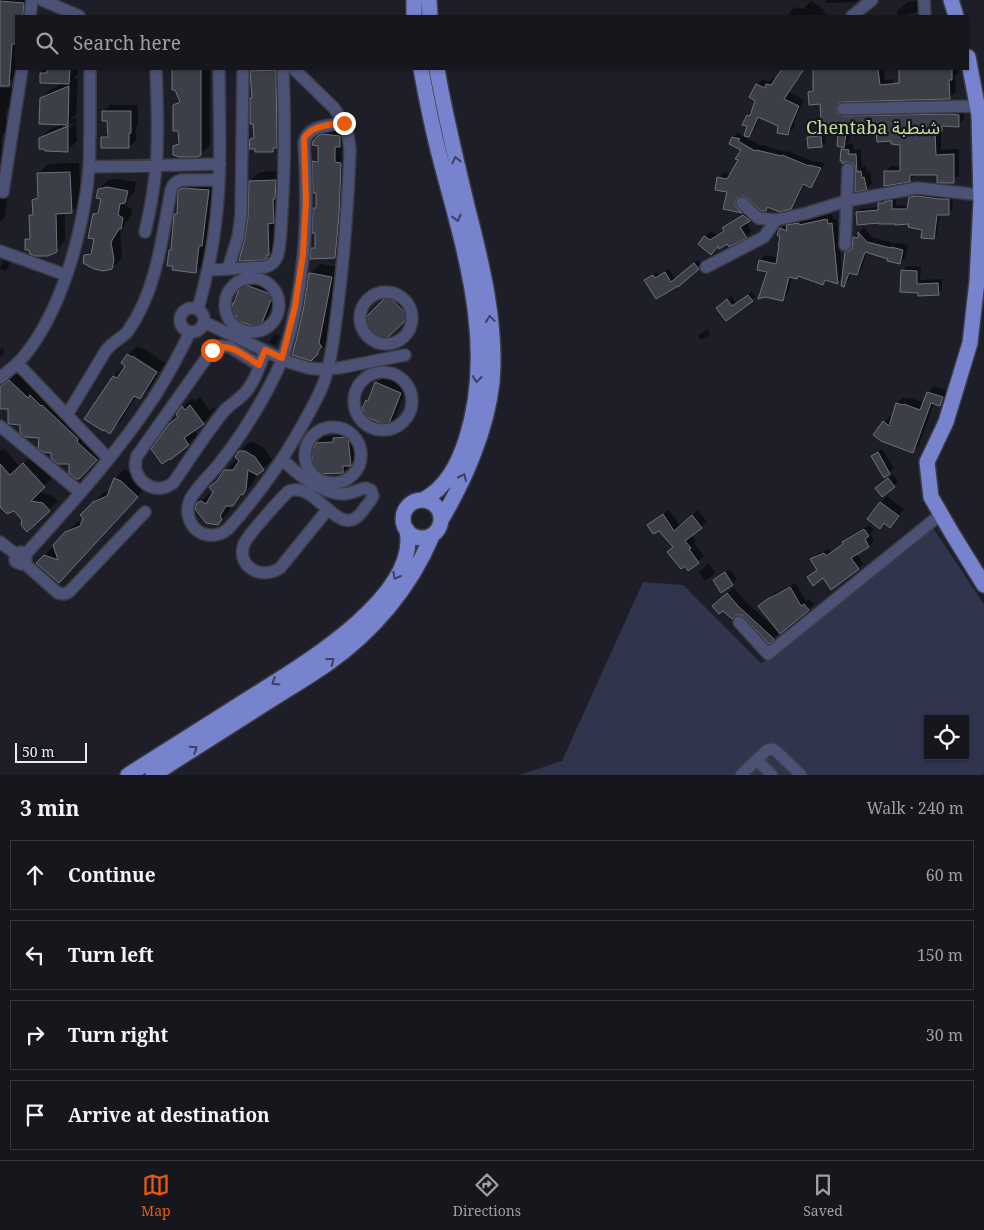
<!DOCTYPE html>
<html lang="en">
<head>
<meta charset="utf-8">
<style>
	:root { --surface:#16161d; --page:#1f1f26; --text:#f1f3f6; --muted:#9e9fa4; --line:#35353b; --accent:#ea580c }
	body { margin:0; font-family:"Noto Serif","Noto Sans Arabic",serif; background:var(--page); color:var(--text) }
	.controls { position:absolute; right:15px; bottom:15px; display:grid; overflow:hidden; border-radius:0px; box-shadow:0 1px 4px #0004 }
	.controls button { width:45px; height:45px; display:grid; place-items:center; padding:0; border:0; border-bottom:1px solid var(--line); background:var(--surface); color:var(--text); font:25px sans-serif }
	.scale { position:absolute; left:15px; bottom:12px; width:72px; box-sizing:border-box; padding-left:5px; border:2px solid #e9ebf1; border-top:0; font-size:14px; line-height:18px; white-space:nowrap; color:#e9ebf1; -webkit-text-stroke:4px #14151d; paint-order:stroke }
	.stop { position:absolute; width:15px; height:15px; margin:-11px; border:4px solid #ea580c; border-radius:50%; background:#fff }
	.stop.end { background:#ea580c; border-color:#fff; box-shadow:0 1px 5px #0008 }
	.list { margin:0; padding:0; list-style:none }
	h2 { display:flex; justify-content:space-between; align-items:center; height:65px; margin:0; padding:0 20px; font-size:21px }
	h2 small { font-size:16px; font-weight:400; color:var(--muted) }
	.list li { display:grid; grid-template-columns:32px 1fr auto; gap:15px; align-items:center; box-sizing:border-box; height:70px; margin:0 10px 10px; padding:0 10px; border:1px solid var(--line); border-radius:0px }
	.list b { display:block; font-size:19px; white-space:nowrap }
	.list em { font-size:16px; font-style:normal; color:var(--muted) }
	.icon { flex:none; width:28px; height:28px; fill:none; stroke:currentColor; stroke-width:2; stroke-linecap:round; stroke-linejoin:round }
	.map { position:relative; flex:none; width:984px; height:775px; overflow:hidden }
	.search { position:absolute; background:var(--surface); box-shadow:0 1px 4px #0004; left:15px; right:15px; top:15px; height:55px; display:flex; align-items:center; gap:12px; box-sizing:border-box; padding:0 18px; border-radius:0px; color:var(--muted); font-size:19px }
	.sheet { height:385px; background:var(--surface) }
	nav { display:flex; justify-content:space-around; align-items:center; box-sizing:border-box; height:70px; border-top:1px solid var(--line); background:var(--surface); font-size:14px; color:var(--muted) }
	nav a { display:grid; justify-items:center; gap:2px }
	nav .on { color:var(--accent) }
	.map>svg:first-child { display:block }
	.grass { fill:#30344d; fill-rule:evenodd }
	.shadow { fill:#0007; fill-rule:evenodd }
	.building { fill:#3c3e48; stroke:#6f717c }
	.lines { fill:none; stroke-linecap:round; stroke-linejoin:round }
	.minor-casing { stroke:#3a3b43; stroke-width:14 }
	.major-casing { stroke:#3a3b43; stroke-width:18 }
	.minor { stroke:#4b5275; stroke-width:11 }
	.major { stroke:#7783cd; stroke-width:15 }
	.oneway { stroke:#3c4163 }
	.route { stroke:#ea580c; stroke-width:6 }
	.labels { text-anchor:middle; stroke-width:4.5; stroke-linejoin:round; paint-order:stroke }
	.quarter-label { font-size:18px; fill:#c1de96; stroke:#14151d }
</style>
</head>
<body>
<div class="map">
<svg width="984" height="775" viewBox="0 0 984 775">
	<rect width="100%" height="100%" fill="#1d1e27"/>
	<path class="grass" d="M933 528 984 604V773L982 775H519L562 761 643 582 683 585 761 663 768 660ZM928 719H965V756H928Z"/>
	<path class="shadow" d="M0 0H32L33 16H16V69H19L18 73 9 82 0 81Z
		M826 0H858L856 2 826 3Z
		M811 1 824 10 823 12 829 16H789L790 12 795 7 803 9Z
		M918 1 919 9 914 13 908 14 906 16H897V11L908 2Z
		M42 69H78V74L72 80 78 78 76 114 70 120 76 118 77 141 67 151 41 138 50 129 63 124 41 98 51 89 65 83 41 82ZM73 123 74 125 48 136V133Z
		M173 69H210V145L201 154 174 146 180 141 174 106 180 99 176 89H173Z
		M255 69H284L285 138 273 150 251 139 255 135 251 98 253 96 252 72Z
		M783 69H804L789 92 804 100 795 120 794 128 788 134 780 125 760 117 754 130 748 136V115L753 110 756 100 750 97 757 84 763 79 769 82 773 78 776 79Z
		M814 69H884L885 80 893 79 895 93 841 102 842 106 964 110V120L958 125H946L941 130V150L959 149V175L953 181 938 174H916L909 181 885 172 891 166H901L902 144 878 131 851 132 850 140 846 144H854L853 150 861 149 862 167 866 166 867 173 870 172 872 183 867 188 856 190V166L842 149 845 147 838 145 840 133 825 134 826 142 821 146 808 137 812 133 823 132 822 103 809 92 814 87Z
		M900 69H958V73L955 76 956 92 949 98 900 99Z
		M0 88H13L12 104 6 110V120H9V128L2 135 1 161H3L8 190 5 217 0 222Z
		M110 105H138V125L136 127V140L129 147 102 138 109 131V120L103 112Z
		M347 129 346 139 342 144 341 156H347L342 250 335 257 313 248 317 244 314 208 317 205 314 162 319 157V144L314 141 326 130Z
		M738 133 761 146 762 145 787 152 788 151 814 162 815 161 825 163 815 182 811 186 805 183 795 203 790 208 769 207 765 210 747 196 740 194 739 200 745 207 741 212 725 208 728 191 719 178 723 173 731 174 739 160 742 150 733 137Z
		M79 163 81 203 71 212H65V241L56 251 26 240 31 235V216L34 212V201L39 195 38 174 48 164Z
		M285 171 276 248 266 257 247 238 250 181 260 172Z
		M117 179 136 182 134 193 128 199 126 206 132 209 130 218 126 222 120 232 122 250 121 259 111 268 86 256 93 248 95 238 94 214 101 208 102 198 99 189 108 180Z
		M191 179 217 181 211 236 208 240 205 262 196 271 170 251 172 249 176 214 178 212 182 189Z
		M915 193 952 196 953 209 948 213H940L937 234 933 238 923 228 910 223 857 213 861 209 879 207V204L883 199 896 197V206L909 205 910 198Z
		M750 210 755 215 746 222 751 231 746 237 718 245 699 244 711 231 716 235 724 230 723 229 729 223Z
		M832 214 833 219H837L842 274H844L846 253 853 247 854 238 864 227 872 237 896 244 897 243 908 245 905 258 899 263 889 258 867 252 862 269 857 274 851 272 849 280 844 285 843 277 837 283 828 279 823 284 799 275 796 278 792 277 788 294 782 299 769 272 760 260 766 255 778 258 781 236V229L786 223 789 224 793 220 804 218V221Z
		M4 260 10 263 6 271 0 269 2 262Z
		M698 260 702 264 698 268 656 298 646 280 650 276 657 272 659 275 669 269 675 279Z
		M320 264 341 268 328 333 331 337 327 340 326 345 317 354 305 307 310 274Z
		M907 266 921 267 920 280 942 279V289L938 294 919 292 902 271Z
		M249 277 279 288 267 320 260 327 242 284Z
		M395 289 415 310 383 341 364 321Z
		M752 292 755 297 726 319 721 304 731 296 736 303Z
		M708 329 710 335 700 340 698 335Z
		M274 334 280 336 276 345 269 343Z
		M137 346 142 349 143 348 165 363 159 372 133 355V358L158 374 149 389 139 398 136 396 119 423 109 432 114 376 123 367 125 368 128 355Z
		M2 347 5 351 0 357V349Z
		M19 372 105 450 78 478 71 463 52 451 40 436 21 424 10 408H0V389L13 376Z
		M383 376 407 386 395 418 388 425 364 408 367 401 370 397 376 383Z
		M934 386 948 391 946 399 940 405 934 403 919 445 913 451 884 422 890 416 893 418 897 403 903 397 910 399 911 398 924 403 928 392Z
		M200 397 210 411 213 408 215 409 203 423 194 430 198 435 189 444 170 424 179 415 178 414 183 407 192 398 194 401Z
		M355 431 357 458 343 472 313 448 323 437 337 436 341 432Z
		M250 442 255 443 264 448 272 460 263 469 256 473 255 479 252 484 233 505H227L230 509 227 514 218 523 198 504 211 492 217 496 211 487 235 461H240V451Z
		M4 449 20 467 32 456 53 477 38 492 52 495 58 501 27 530 23 519 14 509 0 505V451Z
		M882 449 894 468 884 476 872 456Z
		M124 469 130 472 146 487 68 573 37 563 76 523 83 520 93 503 103 493 111 490 115 479Z
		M893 475 898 482 894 486 881 484Z
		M887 496 904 509 897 519 890 526 885 522 880 527 881 503Z
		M669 510 680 526 698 510 707 522 691 535 696 541 694 543 704 556 689 569 674 547 659 529 649 525 655 519Z
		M870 525 874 530 870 534 874 541 869 546 856 553 863 564 858 568 824 576 814 573 818 570 812 559 817 554 829 549 831 552 844 543 843 542 848 537Z
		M709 563 715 573 705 581 699 572Z
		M730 569 737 579 733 584 722 591 715 580 719 576Z
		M796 583 806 602 809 599 814 604 781 633 780 632 769 642 745 616 719 600 734 588 744 600 777 630 778 629 760 606 775 593Z"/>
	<path class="building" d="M0 1 24 3 23 16H16V44H12L9 86H0Z
		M47 69H70L69 84 40 83V73H47Z
		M172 69H201V155L197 157H179L173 155V146L179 144 178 131H173V105L180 102 175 90H172Z
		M782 69H804L784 99 799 106 790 127 788 135 777 133 778 126 758 117 749 137 744 136 747 126 742 125 747 115 750 116 755 101 749 97 756 84 765 88 766 84 771 85Z
		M813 69H878L880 85 899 83V69H952V80H949L950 99 843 102 839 103 836 109 837 113 843 116 950 114 959 115V127L942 126V131H935L936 155 954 154V183H937V175H910V182L884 186V171H900V145L891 144V141L877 142 876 132 846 134 844 148 837 146 838 134 822 135 820 104 809 105 808 92 813 91Z
		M276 70 277 148H273V152H255V149H249L250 139 254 138 253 124H250V98H252L250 71Z
		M69 86 68 125 39 124 40 98Z
		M102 111H131V133H129V148H101V137H108L107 121H102Z
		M68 126V152L45 151 44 149H39V138Z
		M322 134 340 136V147H335V162L341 163 339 215 335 258 310 259 311 248H315V233H312L313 208H316V193H313L312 161 318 162V146L312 145 313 141 318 136Z
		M821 136 822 147 808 148 807 137Z
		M732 137 740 139 738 141 755 151 756 150 782 156V155L809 166V165L821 168 811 188 803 184 791 209 780 212 767 207 766 211H761L747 198 743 196 737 198 735 202V206L742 213 723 209 727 192 715 190 717 177 727 179 738 160 735 159 741 150 729 144Z
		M841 149 849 150 848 154H856L857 172 861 171 862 178 864 177 867 190 855 192V166L852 163 849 162H845L842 164V161H840Z
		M70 172 72 213 56 214 57 252 48 256H36L30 254 29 250H25V239H30L29 215H33L32 200 38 198 37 173Z
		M276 180 275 199H273L274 223 268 224 269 255H267V258L264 260 239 261 245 238 248 216 249 181Z
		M107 187 128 191 125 203 120 204 118 215 123 218 121 229H119L111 242 114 260 112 269 103 271 94 269 83 263 84 255 91 254 94 239 88 238 93 214 98 213 101 199 96 198 98 189Z
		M183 188 209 190 202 246H199L196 273 172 270 173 266H167L169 250H171L174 214H177L178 192 180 189Z
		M917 196 939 199H949V215H937L934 239 921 238 922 230 908 227 909 224 895 225V224H879V223L857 225 856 212 878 210V203H884V202L892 200V209H907L909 197Z
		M743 215 750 221 740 227 747 238 729 247 727 244 719 249 718 246 711 255 698 244 704 236 710 240 724 231 722 228Z
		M827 219 828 224 832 223 838 284 825 280 823 285 798 276 797 279 789 277 783 301 765 297 758 299 767 272 757 270 759 260 776 264 779 246H778L780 237 777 235 780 228 787 231 786 225 799 223V225Z
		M858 232 867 242 891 248V247L903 250 900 264 887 261 888 259 865 252 857 275 849 273 844 287 841 286 845 252 849 251 852 249 853 237 858 238Z
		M694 263 699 269 678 287V286L656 299 644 280 653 275 655 278 665 272 671 282Z
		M901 270 917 271V284L938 283 939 295 918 296V293L900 292Z
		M309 273H310L332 277 319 343 322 347 319 350 317 355 311 361 292 355 296 341 304 306Z
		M241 283 273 295 260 328 235 320 237 316 229 314 233 303H234Z
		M388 295 409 317 383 342 380 339 378 341 364 327 366 325 362 321Z
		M748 295 753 301 726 321 716 308 727 299 732 306Z
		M127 354 132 357V356L157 372 140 399 134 396 110 434 104 430 103 431 84 419 113 376 117 378 125 366 121 363Z
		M9 380 28 398 30 395 41 406 42 405 78 439 77 442 97 460 79 479H76L69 473V464H58L51 458V453L43 452 38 448 39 438 25 437 20 433V425L10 424 8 423V409H0V387Z
		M375 382 401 393 388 426 362 415 364 410 362 409 366 400 368 401Z
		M927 392 943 397 940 406 931 403 913 453 881 441 873 435 883 421 889 426 896 403 903 405 904 404 920 410Z
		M190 405 204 424 184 438 189 445 170 460 169 459 162 464 151 449 169 424 178 417 176 414 182 406 185 410Z
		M348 437 351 466H343V473L315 474V467L313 468 311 447H315V443L333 442V438Z
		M239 451H245L255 457 264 470 257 475 248 470 246 489 243 495 241 494 233 506H226L220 516 222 519 218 525 206 523 195 509 197 503 201 501 206 504 213 492 209 487 217 481 224 470H233L239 461 235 457Z
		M878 452 890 474 884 478 871 456Z
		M23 463 45 487 31 501 43 503 50 511 27 532 21 525 22 520 14 511 7 514 0 507V464L10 475Z
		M114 478 121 481 138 497 59 583 36 563 44 555 58 560 53 545 65 532 80 526 83 518 80 515 93 502 107 496Z
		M888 478 895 487 882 497 875 488Z
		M880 502 899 516 890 528 884 523 880 529 867 519Z
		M663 514 674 531 692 515 702 528 685 541 691 548 689 549 699 563 688 571 685 566 681 569 667 552 673 547 659 531 653 534 647 525Z
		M864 529 869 536 865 539 869 547 851 558 859 569 831 590 823 578 813 586 807 577 817 570 810 559 824 553 826 556 843 544 842 542Z
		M725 572 733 585 721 593 713 580Z
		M790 587 801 606 804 604 809 610 780 634 758 606 769 598H770Z
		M727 593 738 606 774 639 773 641 769 644 742 615H737L732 619 723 611 719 614 712 606Z"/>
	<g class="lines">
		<g class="minor-casing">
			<path id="minor" d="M42 0 79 16
				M924 0 925 16
				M30 16 32 0
				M852 16 872 0
				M294 69 334 108 344 123
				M843 109 978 106
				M344 123 348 135 350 149C348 203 344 258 337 312 334 334 332 358 325 379 320 395 311 409 303 424 282 462 258 496 228 529 216 539 197 537 190 521 187 514 187 507 190 500 195 489 211 474 219 464 235 444 250 421 263 398 270 385 278 371 283 357 305 289 309 214 304 143 307 125 329 126 344 123Z
				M89 167 220 164
				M3 192 22 69
				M742 203 758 218 776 220
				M145 232C150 211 154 189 156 167 159 134 157 101 156 69
				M845 245 848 169
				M0 251 66 275
				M706 267 764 237 776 220 807 213 846 201 917 188 981 195
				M228 269 238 237 241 215 243 69
				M208 270 266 267C271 265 275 262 277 257 281 248 281 223 282 211 285 164 285 116 283 69
				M225 305a27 27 0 1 1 54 0a27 27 0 1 1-54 0Z
				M360 318a26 26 0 1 1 52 0a26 26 0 1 1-52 0Z
				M180 320a12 12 0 1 1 24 0a12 12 0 1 1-24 0Z
				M198 309C206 280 213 249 216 219 222 169 219 119 219 69
				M204 322 289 362 308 368 318 369 339 368 405 355
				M17 363 108 458
				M259 365 230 347 221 346 212 350 137 456C129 478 154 498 173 483 190 459 206 433 225 410 233 402 245 396 250 386 257 376 261 362 265 351
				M354 401a29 29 0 1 1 58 0a29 29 0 1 1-58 0Z
				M0 378C6 373 12 368 18 363 61 317 84 230 89 168 90 157 89 145 90 134 90 112 90 90 90 69
				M67 415 105 352C111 342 122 339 128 331 157 290 162 237 171 190 173 184 176 181 182 180H219
				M0 426 80 492
				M305 455a28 28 0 1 1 56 0a28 28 0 1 1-56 0Z
				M282 459C297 474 322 494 343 494 352 494 358 489 366 488L371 490 373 496C371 501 367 505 364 509 340 546 318 480 289 491 282 497 247 536 244 544 236 566 261 581 280 568L328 509
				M0 542 16 554
				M25 555C70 505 116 455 153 399 167 377 179 355 190 332
				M24 563 26 560 25 555 21 552 16 554 15 560 16 562 21 564 24 563 58 593 64 594 69 592 145 512
				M739 622 768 654 940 515
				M757 760 772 775
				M741 775 767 750 773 749 777 752 801 775"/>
		</g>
		<g class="major-casing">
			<path id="major" d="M414 0V16
				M429 0 430 16
				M951 0 956 16
				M968 57 979 115 981 201 977 281 970 343 946 422 927 462 931 497 953 535 984 585
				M421 69C426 97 432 126 439 154 463 246 497 345 466 440 458 464 447 487 423 500
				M437 69C445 116 457 163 468 210 482 264 497 325 492 382 487 429 465 480 441 520
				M403 519a19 19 0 1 1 38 0a19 19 0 1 1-38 0Z
				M128 775C164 752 201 729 237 706 287 674 421 600 407 530
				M153 775C190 751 228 727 266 703 286 690 307 678 327 664 373 632 410 588 432 536"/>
		</g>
		<use href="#minor" class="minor"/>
		<use href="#major" class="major"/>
	</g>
	<defs><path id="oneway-chevron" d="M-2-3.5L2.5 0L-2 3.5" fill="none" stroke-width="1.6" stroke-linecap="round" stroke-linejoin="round" transform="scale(1.25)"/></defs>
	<g class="oneway">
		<use href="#oneway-chevron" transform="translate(456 160) rotate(-103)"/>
		<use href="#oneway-chevron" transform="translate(457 218) rotate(76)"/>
		<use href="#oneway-chevron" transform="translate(490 319) rotate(-98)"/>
		<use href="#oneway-chevron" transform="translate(477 379) rotate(95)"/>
		<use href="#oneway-chevron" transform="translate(463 477) rotate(-66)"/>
		<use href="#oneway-chevron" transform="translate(396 576) rotate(120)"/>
		<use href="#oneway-chevron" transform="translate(331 661) rotate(-37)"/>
		<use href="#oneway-chevron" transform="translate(275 682) rotate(148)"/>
		<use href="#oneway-chevron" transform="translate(194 749) rotate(-33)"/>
	</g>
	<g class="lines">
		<path class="route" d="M212 350C228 340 246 357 259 365L265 350 282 358 295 307 303 254 306 201 304 138C312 125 330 125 344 123"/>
	</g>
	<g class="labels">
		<g class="quarter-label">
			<text x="873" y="134">Chentaba شنطبة</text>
		</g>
	</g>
</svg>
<div class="controls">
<button><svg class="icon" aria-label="locate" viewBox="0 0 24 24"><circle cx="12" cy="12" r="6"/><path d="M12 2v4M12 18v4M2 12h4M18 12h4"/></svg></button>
</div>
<div class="scale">50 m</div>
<div class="stop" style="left:212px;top:350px"></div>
<div class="stop end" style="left:344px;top:123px"></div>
<div class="search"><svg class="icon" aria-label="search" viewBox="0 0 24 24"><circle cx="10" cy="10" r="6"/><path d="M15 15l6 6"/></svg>Search here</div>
</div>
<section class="sheet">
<h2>3 min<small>Walk · 240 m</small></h2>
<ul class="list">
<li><svg class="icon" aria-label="ahead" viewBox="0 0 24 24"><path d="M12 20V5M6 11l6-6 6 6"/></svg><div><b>Continue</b></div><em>60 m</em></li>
<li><svg class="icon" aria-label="left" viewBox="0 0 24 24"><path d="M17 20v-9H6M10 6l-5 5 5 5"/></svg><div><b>Turn left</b></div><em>150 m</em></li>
<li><svg class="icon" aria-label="right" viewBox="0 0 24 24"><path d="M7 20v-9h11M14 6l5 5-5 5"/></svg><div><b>Turn right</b></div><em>30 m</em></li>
<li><svg class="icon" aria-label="arrive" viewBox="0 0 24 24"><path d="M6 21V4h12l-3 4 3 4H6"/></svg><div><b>Arrive at destination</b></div></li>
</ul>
</section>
<nav>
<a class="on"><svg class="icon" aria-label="map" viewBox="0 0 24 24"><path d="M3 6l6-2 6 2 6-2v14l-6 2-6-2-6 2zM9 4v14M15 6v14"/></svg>Map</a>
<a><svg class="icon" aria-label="directions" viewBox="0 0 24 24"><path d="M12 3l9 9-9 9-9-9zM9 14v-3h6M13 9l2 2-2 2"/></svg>Directions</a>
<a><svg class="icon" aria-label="saved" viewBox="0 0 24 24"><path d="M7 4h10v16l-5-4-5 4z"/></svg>Saved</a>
</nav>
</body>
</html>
